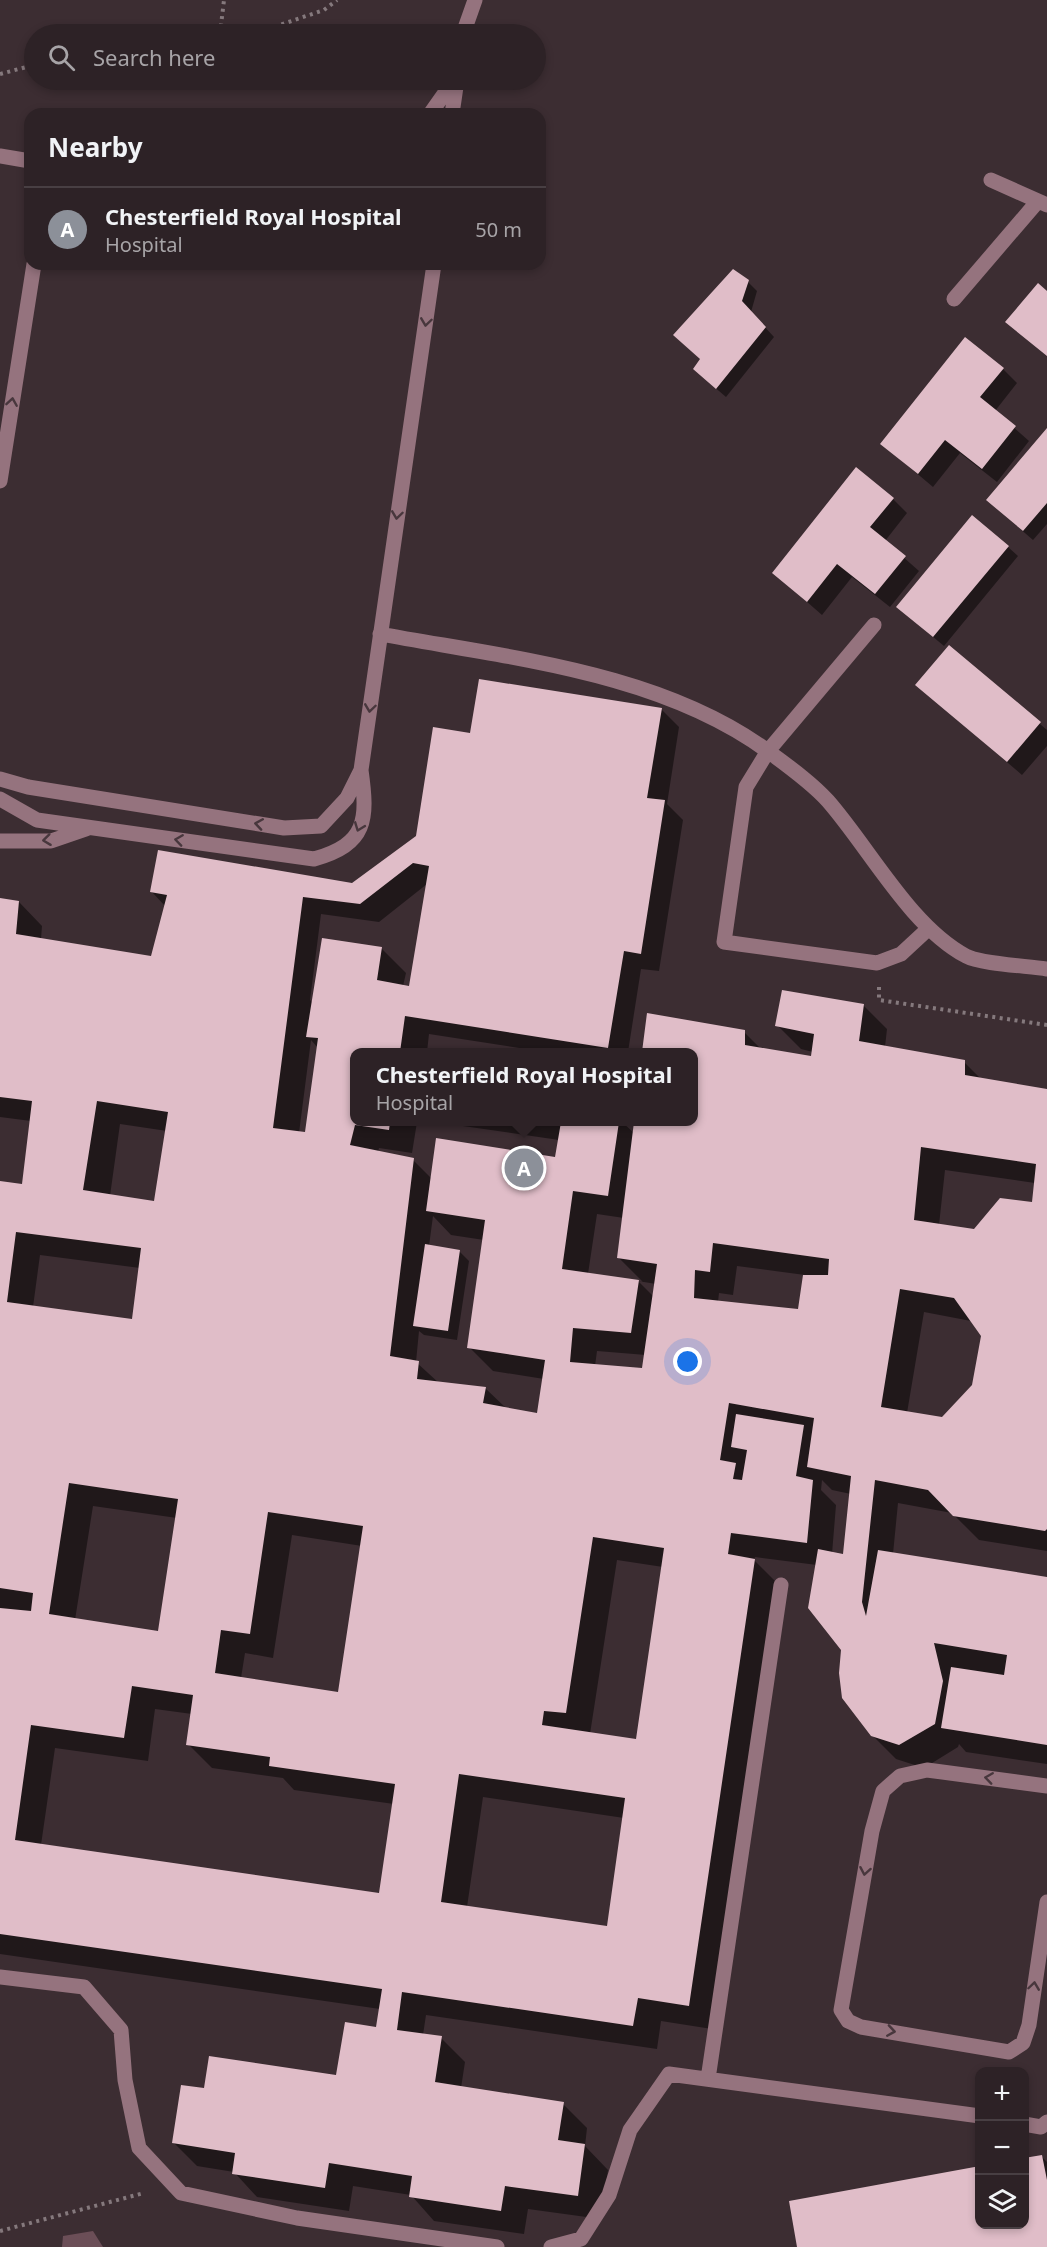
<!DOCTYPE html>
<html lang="en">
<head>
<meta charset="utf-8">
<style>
	:root { --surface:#2d2226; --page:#352a2e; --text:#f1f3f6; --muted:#a7a4a7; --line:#483f43; --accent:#8c9099 }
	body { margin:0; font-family:"Noto Sans",sans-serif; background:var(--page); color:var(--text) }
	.controls { position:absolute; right:18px; bottom:18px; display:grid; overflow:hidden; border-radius:12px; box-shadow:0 3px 9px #0003 }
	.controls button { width:54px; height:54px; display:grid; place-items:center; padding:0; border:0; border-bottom:2px solid var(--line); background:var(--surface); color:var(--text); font:30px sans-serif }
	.you { position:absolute; left:688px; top:1362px; width:21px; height:21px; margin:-15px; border:4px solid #fff; border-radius:50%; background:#1a73e8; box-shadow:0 0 0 9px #1a73e833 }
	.badge { display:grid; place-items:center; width:39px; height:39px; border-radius:50%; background:var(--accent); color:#fff; font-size:20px; font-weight:700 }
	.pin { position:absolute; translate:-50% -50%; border:3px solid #fff; box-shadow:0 2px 6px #0006 }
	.popup { position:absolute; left:350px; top:1048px; width:348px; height:78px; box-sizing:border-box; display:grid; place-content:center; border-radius:12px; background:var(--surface); filter:drop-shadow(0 2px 4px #0005); font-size:20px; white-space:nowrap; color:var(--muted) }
	.popup b { font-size:22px; color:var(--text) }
	.popup::after { content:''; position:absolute; left:50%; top:100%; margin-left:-12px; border:12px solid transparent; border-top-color:var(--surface) }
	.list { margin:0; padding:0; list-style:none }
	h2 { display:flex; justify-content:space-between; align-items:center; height:78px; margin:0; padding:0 24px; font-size:26px }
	h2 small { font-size:20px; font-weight:400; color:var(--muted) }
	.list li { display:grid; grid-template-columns:39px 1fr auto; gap:18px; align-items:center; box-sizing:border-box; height:84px; padding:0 24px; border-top:2px solid var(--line) }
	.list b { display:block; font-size:22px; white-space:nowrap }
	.list p { margin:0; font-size:20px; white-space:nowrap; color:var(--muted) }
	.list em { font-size:20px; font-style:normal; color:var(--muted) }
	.icon { flex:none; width:33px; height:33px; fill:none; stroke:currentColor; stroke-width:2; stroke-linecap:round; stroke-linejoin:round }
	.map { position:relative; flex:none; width:1047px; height:2247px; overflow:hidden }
	.search { position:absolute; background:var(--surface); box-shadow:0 3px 9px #0003; left:24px; top:24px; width:522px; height:66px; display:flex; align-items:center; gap:15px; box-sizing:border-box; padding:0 21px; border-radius:33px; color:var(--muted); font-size:22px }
	.panel { position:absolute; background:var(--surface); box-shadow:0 3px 9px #0003; left:24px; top:108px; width:522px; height:162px; border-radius:18px }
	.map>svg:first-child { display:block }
	.forest { fill:#6b4e57 }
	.shadow { fill:#0007; fill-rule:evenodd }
	.building { fill:#e0bdc8; fill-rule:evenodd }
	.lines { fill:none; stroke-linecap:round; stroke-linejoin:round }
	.path { stroke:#85797d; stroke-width:4; stroke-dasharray:3 4.5; stroke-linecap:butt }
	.minor { stroke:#95737e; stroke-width:15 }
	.oneway { stroke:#48373d }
</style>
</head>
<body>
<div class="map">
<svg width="1047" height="2247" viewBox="0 0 1047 2247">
	<rect width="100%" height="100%" fill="#3c2d32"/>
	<path class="forest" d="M93 2231 103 2247H62L63 2236Z"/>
	<path class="shadow" d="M748 282 757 291 751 312 774 337 726 397 705 379Z
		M1003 369 1017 383 995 411 1029 441 997 482 960 453 933 487 882 444Z
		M1047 430V524L1033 540 997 509Z
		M893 499 907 513 885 541 919 571 890 607 852 577 822 615 774 573Z
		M1008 547 1018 556 944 646 908 616Z
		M949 647 1047 730V746L1022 775 917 685Z
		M661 709 679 727 667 804 683 820 659 971 641 969 628 1052H545L429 1034 427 1052H354V1122H417L412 1153 379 1148 378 1152 413 1160 432 1179 557 1158 559 1140 456 1125 453 1122H622L634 1133 636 1122H694V1052H644L649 1015 744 1032 761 1049 812 1058 813 1052 801 1049 777 1025 863 1005 887 1029 885 1047 964 1062 982 1080 1047 1091V1551L979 1540 952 1513 898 1503 893 1554 1047 1578V1764L966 1752 959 1744 958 1747 924 1768 896 1759 872 1735 817 1565 755 1557 754 1560 778 1584 712 2029 661 2021 657 2049 426 2015 423 2035 441 2038 465 2062 461 2088 563 2104 587 2128 585 2146 608 2170 601 2219 528 2209 524 2234 434 2221 411 2195 353 2186 349 2211 257 2197 234 2172 197 2166 173 2142 205 2090 338 2077 377 2028 380 2009 0 1954V1182L23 1185 31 1121 0 1117V899L19 902 42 926 41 939 152 957 165 906 152 892 352 885 417 837 471 735ZM427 884 411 989 403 986 406 973 382 949 323 939 313 1003 310 1000 321 914 379 922ZM311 1040 318 1048 306 1133H299ZM120 1124 167 1131 155 1203 110 1196ZM945 1170 1035 1183 1033 1204 975 1230 939 1225ZM597 1214 624 1218 619 1258 643 1282 588 1274ZM433 1216 451 1235 484 1240 469 1347 493 1371 544 1379 538 1415 506 1408 485 1388 439 1383 416 1362 419 1331 424 1335 457 1340 469 1261 459 1251 429 1246ZM40 1255 140 1268 133 1321 33 1307ZM737 1266 805 1275 800 1311 718 1302 719 1293 733 1295ZM638 1281 656 1284 654 1297ZM924 1312 971 1321 982 1335 974 1385 942 1419 907 1413ZM597 1351 646 1355 644 1369 595 1366ZM822 1480 832 1490 851 1494 844 1556 832 1554 836 1505 821 1490ZM93 1506 177 1518 160 1632 75 1620ZM292 1535 362 1546 339 1693 241 1678 245 1653 273 1658ZM617 1560 663 1567 637 1741 590 1734ZM155 1709 192 1714 188 1744 212 1768 283 1778 294 1790 394 1804 381 1894 41 1845 55 1748 148 1761ZM483 1797 624 1818 608 1928 467 1907Z
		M1042 2157 1047 2162V2247H799L980 2224H1024Z"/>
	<path class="building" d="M733 269 749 280 742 301 766 327 716 389 693 369 700 359 673 335Z
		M1038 283 1047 291V356L1005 322Z
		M965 337 1004 368 980 397 1016 426 982 469 945 440 918 474 880 444Z
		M1047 428V503L1023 531 986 500Z
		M856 467 894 498 870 527 906 556 875 594 837 564 807 602 772 573Z
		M972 515 1009 546 933 637 896 607Z
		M949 645 1041 722 1007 762 915 685Z
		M479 679 662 708 647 798 665 800 641 954 624 951 608 1048 405 1016 400 1052 354 1053V1122H390L389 1130 355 1125 350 1145 414 1158 390 1356 419 1361 417 1379 486 1387 483 1403 537 1413 545 1360 467 1348 485 1220 426 1211 436 1138 555 1157 561 1122H619L608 1196 573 1191 562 1269 639 1280 631 1333 573 1328 570 1362 642 1368 657 1264 617 1258 634 1122H694V1052H642L647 1013 745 1030V1045L811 1056 814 1034 775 1026 782 990 864 1004 859 1041 965 1060V1075L1047 1089V1529L1045 1531 953 1516 928 1490 875 1480 862 1602 866 1616 878 1550 1047 1577V1745L941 1728 951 1667 1004 1675 1007 1655 934 1643 943 1681 935 1724 899 1745 871 1736 842 1698 839 1673 841 1650 808 1608 818 1549 843 1554 851 1476 807 1467 814 1418 729 1403 720 1460 736 1463 733 1479 742 1480 747 1450 731 1447 736 1414 804 1425 796 1476 813 1480 807 1543 731 1533 728 1554 755 1559 689 2006 638 1998 633 2026 402 1992 397 2030 442 2036 435 2082 564 2102 558 2140 585 2144 578 2196 505 2186 501 2211 409 2197 412 2176 329 2163 325 2188 232 2174 235 2153 172 2143 181 2085 204 2088 209 2056 336 2075 345 2022 376 2027 382 1989 0 1934V1608L31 1611 33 1593 0 1588V1181L22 1184 32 1101 0 1097V898L19 901 16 934 151 956 167 895 150 892 158 850 352 883 416 836 433 727 470 733ZM413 863 429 866 409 986 377 980 382 947 322 938 306 1037 318 1038 305 1132 273 1128 303 897 360 904ZM97 1101 168 1112 154 1201 83 1190ZM921 1147 1036 1164 1032 1202 1000 1198 974 1229 914 1220ZM16 1232 141 1248 132 1319 7 1302ZM713 1243 829 1259 828 1275H803L798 1309 694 1298 695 1270 710 1272ZM900 1289 954 1298 981 1336 972 1385 942 1417 881 1407ZM69 1483 178 1499 158 1631 49 1614ZM268 1512 363 1526 338 1692 215 1673 221 1630 250 1634ZM593 1537 664 1548 636 1739 542 1725 544 1711 566 1713ZM132 1686 193 1695 186 1745 270 1757 269 1766 395 1784 379 1893 15 1840 31 1725 124 1738ZM459 1774 625 1798 607 1926 441 1902Z
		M425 1244 460 1250 448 1331 413 1326Z
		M1042 2155 1047 2180V2247H797L789 2201 980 2166V2224H1024V2158Z"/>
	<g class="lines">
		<path class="path" d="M220 34 224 0
			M253 34 324 10 337 0
			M0 74 34 65
			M879 987V1000L1047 1025
			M0 2231 144 2193"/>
		<path class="minor" d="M463 34 475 0
			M430 114 454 80
			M452 114 457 80
			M0 156 30 161
			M991 180 1047 205
			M954 299 1038 201
			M0 481 34 264
			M874 625 768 751 746 787 724 942 877 963 901 954 928 929
			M380 634C509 658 661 672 769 752 788 766 812 783 828 801 870 849 910 926 966 956 980 964 1029 966 1047 969
			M0 779 28 787 284 828 321 826 347 798 361 770 434 264
			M0 799 37 820 314 859C367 844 368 820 361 770
			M0 841H51L86 829
			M1047 1786 927 1770 900 1776 883 1791 872 1831 841 2010 848 2021 861 2027 1009 2052 1023 2043 1029 2025 1047 1902
			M0 1977 84 1987 121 2030 125 2080 139 2148 181 2193 297 2218 497 2247
			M708 2079 781 1585
			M1024 2124 1041 2127 1047 2122
			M551 2247 581 2239 609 2195 630 2130 669 2074 980 2116"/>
	</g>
	<defs><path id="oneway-chevron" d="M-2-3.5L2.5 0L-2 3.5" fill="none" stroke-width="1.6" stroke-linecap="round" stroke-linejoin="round" transform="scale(1.5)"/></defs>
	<g class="oneway">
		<use href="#oneway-chevron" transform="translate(426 322) rotate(98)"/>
		<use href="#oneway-chevron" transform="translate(12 402) rotate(-81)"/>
		<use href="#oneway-chevron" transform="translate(397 515) rotate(98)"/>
		<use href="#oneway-chevron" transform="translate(370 708) rotate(98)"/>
		<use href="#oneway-chevron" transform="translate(259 824) rotate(-171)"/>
		<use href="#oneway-chevron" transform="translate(359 827) rotate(111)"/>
		<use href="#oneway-chevron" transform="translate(47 840) rotate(173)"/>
		<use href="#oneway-chevron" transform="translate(179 840) rotate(-172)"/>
		<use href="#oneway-chevron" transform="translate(989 1778) rotate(-172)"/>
		<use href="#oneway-chevron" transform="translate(865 1871) rotate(100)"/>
		<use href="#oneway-chevron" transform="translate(1034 1986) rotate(-82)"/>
		<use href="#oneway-chevron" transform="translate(891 2031) rotate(9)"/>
	</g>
</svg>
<div class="controls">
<button>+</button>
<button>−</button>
<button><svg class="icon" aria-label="layers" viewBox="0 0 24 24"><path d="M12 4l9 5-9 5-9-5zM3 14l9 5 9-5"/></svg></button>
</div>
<div class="you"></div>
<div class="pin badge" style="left:524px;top:1168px">A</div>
<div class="popup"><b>Chesterfield Royal Hospital</b>Hospital</div>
<div class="search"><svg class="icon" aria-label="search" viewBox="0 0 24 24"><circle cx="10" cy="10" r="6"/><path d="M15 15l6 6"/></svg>Search here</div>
<section class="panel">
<h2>Nearby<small></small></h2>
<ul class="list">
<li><span class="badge">A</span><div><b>Chesterfield Royal Hospital</b><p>Hospital</p></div><em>50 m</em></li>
</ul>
</section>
</div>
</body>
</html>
